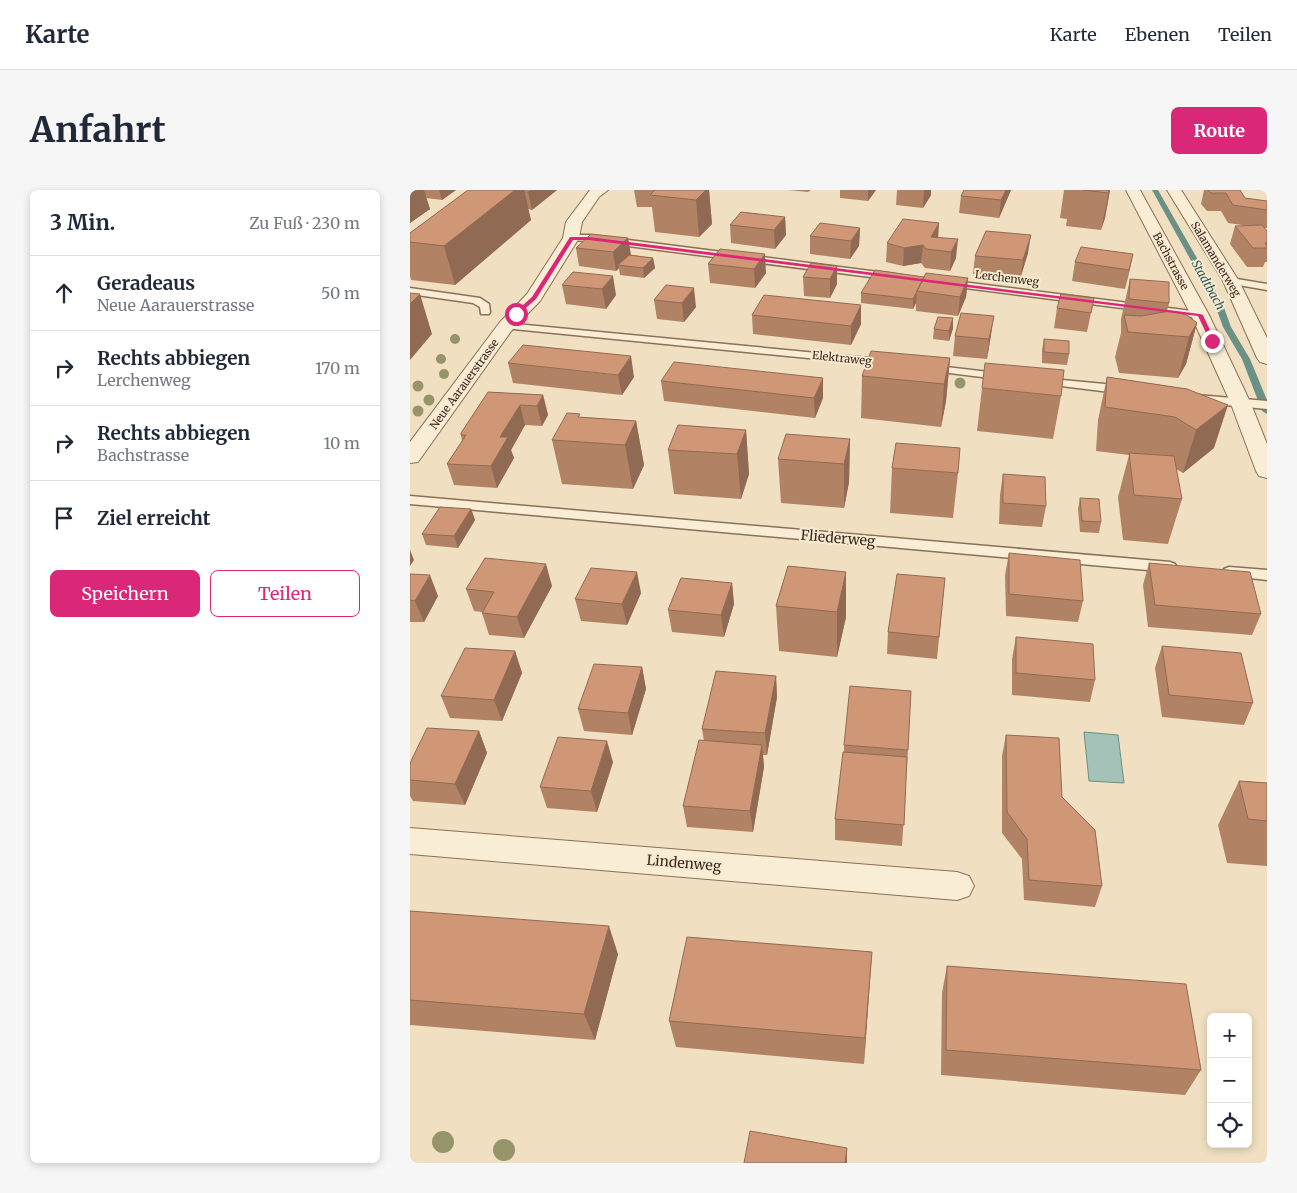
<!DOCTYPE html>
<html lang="de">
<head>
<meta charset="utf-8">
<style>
	:root { --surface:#fff; --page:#f6f6f7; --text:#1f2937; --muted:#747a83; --line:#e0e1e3; --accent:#db2777 }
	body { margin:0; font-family:Merriweather,serif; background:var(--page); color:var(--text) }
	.controls { position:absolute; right:15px; bottom:15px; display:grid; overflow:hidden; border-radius:8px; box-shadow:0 2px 8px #0003 }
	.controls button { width:45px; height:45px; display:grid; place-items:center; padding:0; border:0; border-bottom:1px solid var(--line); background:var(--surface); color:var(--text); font:25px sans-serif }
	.stop { position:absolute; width:15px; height:15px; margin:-11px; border:4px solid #db2777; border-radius:50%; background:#fff }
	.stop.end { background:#db2777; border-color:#fff; box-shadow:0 1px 5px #0008 }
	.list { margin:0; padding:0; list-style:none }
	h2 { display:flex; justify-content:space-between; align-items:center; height:65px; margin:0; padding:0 20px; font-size:21px }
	h2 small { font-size:16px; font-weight:400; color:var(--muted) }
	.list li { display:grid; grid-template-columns:32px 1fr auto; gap:15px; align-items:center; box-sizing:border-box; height:75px; padding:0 20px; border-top:1px solid var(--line) }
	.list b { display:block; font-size:19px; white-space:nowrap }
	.list p { margin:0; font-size:16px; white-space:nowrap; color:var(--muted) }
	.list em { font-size:16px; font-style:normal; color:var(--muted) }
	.actions { display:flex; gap:10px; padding:15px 20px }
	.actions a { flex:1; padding:11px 0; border:1px solid var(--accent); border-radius:8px; text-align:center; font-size:18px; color:var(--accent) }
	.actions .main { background:var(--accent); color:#fff }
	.icon { flex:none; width:28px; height:28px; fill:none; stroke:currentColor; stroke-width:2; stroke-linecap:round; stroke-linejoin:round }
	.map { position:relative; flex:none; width:857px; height:973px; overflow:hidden; border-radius:8px }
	header { display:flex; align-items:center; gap:30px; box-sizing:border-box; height:70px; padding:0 25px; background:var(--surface); border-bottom:1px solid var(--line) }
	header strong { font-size:24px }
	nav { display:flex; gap:28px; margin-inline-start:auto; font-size:18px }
	.intro { display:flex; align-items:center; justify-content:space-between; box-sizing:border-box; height:120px; padding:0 30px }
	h1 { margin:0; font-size:35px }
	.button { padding:12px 22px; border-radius:8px; background:var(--accent); color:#fff; font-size:18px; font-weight:700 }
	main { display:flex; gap:30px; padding:0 30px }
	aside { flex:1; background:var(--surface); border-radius:8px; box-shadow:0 2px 8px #0003 }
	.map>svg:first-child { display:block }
	.water { fill:#a4c2b8; stroke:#6b9085 }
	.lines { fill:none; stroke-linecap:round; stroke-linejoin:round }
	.stream { fill:#6b9085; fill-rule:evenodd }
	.lane-casing { stroke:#8a7058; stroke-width:3 }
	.street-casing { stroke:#8a7058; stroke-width:2 }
	.lane { fill:#faedd5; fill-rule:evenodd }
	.street { fill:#faedd5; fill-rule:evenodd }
	.tree { fill:#96946a }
	.wall { fill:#b28265 }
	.shaded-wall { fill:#916a53 }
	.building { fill:#cf9776; stroke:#916a53 }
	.route { fill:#db2777 }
	.labels { text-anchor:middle; stroke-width:4; stroke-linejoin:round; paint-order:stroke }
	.far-street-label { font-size:11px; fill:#39291d; stroke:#f7ead1 }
	.far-water-label { font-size:12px; font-style:italic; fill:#2b5a55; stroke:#f7ead1 }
	.street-label { font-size:14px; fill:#39291d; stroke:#f7ead1 }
</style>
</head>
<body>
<header>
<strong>Karte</strong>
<nav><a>Karte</a><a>Ebenen</a><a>Teilen</a></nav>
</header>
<div class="intro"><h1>Anfahrt</h1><a class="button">Route</a></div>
<main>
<aside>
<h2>3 Min.<small>Zu Fuß · 230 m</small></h2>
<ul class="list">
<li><svg class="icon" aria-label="ahead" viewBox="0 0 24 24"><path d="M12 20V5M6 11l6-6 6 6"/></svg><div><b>Geradeaus</b><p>Neue Aarauerstrasse</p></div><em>50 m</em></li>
<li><svg class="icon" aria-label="right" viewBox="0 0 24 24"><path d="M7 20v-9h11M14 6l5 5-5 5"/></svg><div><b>Rechts abbiegen</b><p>Lerchenweg</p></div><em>170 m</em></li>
<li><svg class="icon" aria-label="right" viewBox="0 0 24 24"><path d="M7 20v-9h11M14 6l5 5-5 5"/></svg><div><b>Rechts abbiegen</b><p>Bachstrasse</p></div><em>10 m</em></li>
<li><svg class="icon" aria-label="arrive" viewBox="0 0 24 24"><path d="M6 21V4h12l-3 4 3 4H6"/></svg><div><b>Ziel erreicht</b></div></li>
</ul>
<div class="actions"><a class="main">Speichern</a><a>Teilen</a></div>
</aside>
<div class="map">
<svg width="857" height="973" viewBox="0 0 857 973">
	<rect width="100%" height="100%" fill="#f0e0c1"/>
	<path class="water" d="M674 542 708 545 714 593 679 591Z"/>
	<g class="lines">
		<path class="stream" d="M742 0H748L812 112 821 137 840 169 857 210V224L852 221 832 169 813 137 804 112Z"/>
		<g class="lane-casing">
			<path id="lane" d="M161 45H179L484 84 489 87 484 90 179 51 158 50 156 48Z
				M821 88 857 94V100L817 93V89Z
				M536 90 790 122 795 125 790 128 532 95V91Z
				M0 98 70 108 79 114 80 122 79 124H71L70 117 63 113 0 104Z
				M96 133 480 170 486 173 480 176 92 138 91 136 92 134Z
				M519 175 596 184 602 187 596 190 515 180 513 178 515 176Z
				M631 188 716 196 722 200 716 204 627 193 625 191 627 189Z
				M787 205 857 211V219L783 212 781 209 783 206Z
				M0 306 760 372 765 374 767 377 765 380 760 382 0 314Z
				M819 377 857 380V390L814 385 812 382 814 379Z"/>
		</g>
		<g class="street-casing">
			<path id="street" d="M180 0H198L189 7 172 32 169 48 130 111 102 140 8 272 0 273V252L90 132 117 104 153 48 156 32Z
				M716 0H730L799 125 841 214 857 254V288L849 286 846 281 821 214 781 125Z
				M757 0H771L829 91 857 148V174L850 172 847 168 813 91Z
				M0 638 547 682 559 686 564 696 559 706 547 710 0 664Z"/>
		</g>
		<use href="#lane" class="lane"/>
		<use href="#street" class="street"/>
	</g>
	<g class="tree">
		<circle cx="45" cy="149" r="5"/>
		<circle cx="31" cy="169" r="5"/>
		<circle cx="34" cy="184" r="5"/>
		<circle cx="550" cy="193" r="5.5"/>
		<circle cx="8" cy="196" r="5.5"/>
		<circle cx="19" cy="210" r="5.5"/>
		<circle cx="8" cy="221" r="5.5"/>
		<circle cx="33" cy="952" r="11"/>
		<circle cx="94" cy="960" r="11"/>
	</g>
	<path class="wall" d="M0 0H46L32 10 16 8 20 19 0 33Z
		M58 0H147L122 20 118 19 121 30 45 95 1 90 0 86V43Z
		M224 0H299L302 34 289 47 245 42 242 17H227Z
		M378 0H401L398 2Z
		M430 0H466L458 11 430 8Z
		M487 0H521V5L513 18 486 15Z
		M554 0H601L589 28 549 23 551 6Z
		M654 0H700L695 28 691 40 656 36 657 29 650 28Z
		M794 0H830L835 8 857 11V38H854L857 41V72H855L853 77H837L820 54 825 36H839L818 33 811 21H797L791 14Z
		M375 27 376 45 365 59 321 53 320 35Z
		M450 38 449 56 440 69 400 64V46Z
		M528 47 546 68 540 81 515 78 511 73 493 76 476 72 477 53Z
		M218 48 221 65 243 68 245 78 234 88 210 85 209 78 206 81 169 76 166 58Z
		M310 59 356 83 345 98 300 93 298 74Z
		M618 63 610 89 563 84 565 66Z
		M723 64 715 99 662 91 665 72Z
		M427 76V94L420 108 394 106 393 87Z
		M163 82 206 105 196 119 156 114 152 95Z
		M514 87 558 88 556 107 548 126 506 121V113L503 119 451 113V103Z
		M720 89 759 113 757 121 787 133 776 174 768 188 709 183 705 167 711 143V129Z
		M256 95 286 117 274 132 247 129 244 110Z
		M684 108 677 142 644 138 647 118Z
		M342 125 451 134 441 155 343 144Z
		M543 128V138L539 151 523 149 524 139Z
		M581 145 577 169 543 166 545 146Z
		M634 149 659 164 657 175 632 173V160Z
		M540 168 536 211 531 237 451 228 452 186Z
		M98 173 224 187 212 205 103 193Z
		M697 187 777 199 804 258 773 283 766 279 772 309 758 354 713 350 708 307 719 265 686 261 688 230Z
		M251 191 413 208 405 228 254 211Z
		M572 198 651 206 643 249 567 241Z
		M78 202 133 205 138 225 132 236 115 235 101 260 104 268 87 298 44 295 37 274 52 251 51 245Z
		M171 227 226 231 234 275 223 299 152 294 142 250Z
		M336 240 339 284 331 309 264 304 258 260Z
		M440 249 439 292 434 318 371 313 368 269Z
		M482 278 548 283 543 328 480 323Z
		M593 284 636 316 632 337 589 334 590 305Z
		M670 308 691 332 689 343 670 342 668 319Z
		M61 319 65 330 48 358 16 355 12 344Z
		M599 363 673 411 668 432 596 426 595 385Z
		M739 373 851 424 842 445 738 437 733 395Z
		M378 376 436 427 427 467 369 461 366 416Z
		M0 384 28 406 14 432H0Z
		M535 388 527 469 477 464 478 442Z
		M322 393 324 414 314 447 262 442 258 420Z
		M142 396 114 448 79 445 72 423V422L64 421 56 399Z
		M231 403 217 435 171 431 165 409Z
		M606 447 685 490 680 512 602 505V469Z
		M752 456 843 513 834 535 752 527 745 478Z
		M105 461 112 483 92 531 40 528 31 506Z
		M232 477 236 499 222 545 174 541 168 519Z
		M366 486 367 507 357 565H353L354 577 343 642 277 637 273 616 294 551 292 539Z
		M69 541 77 563 55 615 3 611 0 606V573Z
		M596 545 652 607 692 696 685 717 614 710 612 669 592 643V566Z
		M434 555 498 560 492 656 425 650V629L434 562Z
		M203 572 187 622 137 618 130 597Z
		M829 591 857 593V676L817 673 808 635Z
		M0 721 208 764 185 850 0 835Z
		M462 762 454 874 266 857 259 831Z
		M537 776 791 880 775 905 531 885 532 803Z"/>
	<path class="shaded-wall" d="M0 0H14L20 19 0 33Z
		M29 0H46L32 10Z
		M105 0H114L121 30 45 95 34 56Z
		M122 0H147L122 20 118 2Z
		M296 0H299L302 34 289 47 286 10Z
		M458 0H466L458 11Z
		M514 0H521V5L513 18Z
		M596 0H601L589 28 591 10Z
		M699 0H700L695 28 691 40Z
		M375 27 376 45 365 59 364 40Z
		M529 33 528 51 521 47Z
		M450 38 449 56 440 69 441 51Z
		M621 45 618 63 610 89 613 70Z
		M218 48 221 66 208 75 209 78 206 81 203 62Z
		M548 49 546 68 540 81 541 62Z
		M513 55 511 73 493 76 494 58Z
		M355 64 356 83 345 98 344 79Z
		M723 64 719 83 715 99 719 80Z
		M243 68 245 78 234 88 233 78Z
		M427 76V94L420 108V89Z
		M203 86 206 105 196 119 192 99Z
		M558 88 556 107 548 126 550 107Z
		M284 98 286 117 274 132 272 113Z
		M507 103 506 113 503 119V109Z
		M10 104 22 144 0 170V114Z
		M451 115V134L441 155V136Z
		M584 126 581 145 577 169 579 149Z
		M543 128V138L539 151V141Z
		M787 133 776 174 768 188 779 147Z
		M221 166 224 187 212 205 208 185Z
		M540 168 536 211 531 237 534 194Z
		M413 188V208L405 228 404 208Z
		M133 205 138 225 132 236 127 216Z
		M110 215 115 235 101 260 104 268 87 298 81 276 90 247Z
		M818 215 804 258 773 283 786 240Z
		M226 231 234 275 223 299 215 255Z
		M336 240 339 284 331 309 327 264Z
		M440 249 439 292 434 318V274Z
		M61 319 65 330 48 358 44 346Z
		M0 360 4 370 0 376Z
		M136 374 142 396 114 448 107 427Z
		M227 382 231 403 217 435 212 414Z
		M436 382V427L427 467V422Z
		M20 385 28 406 14 432 5 411Z
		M322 393 324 414 314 447 311 425Z
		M105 461 112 483 92 531 84 510Z
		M232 477 236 499 222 545 218 523Z
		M366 486 367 507 357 565 355 543Z
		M69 541 77 563 55 615 45 594Z
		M197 551 203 572 187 622 181 601Z
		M352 555 354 577 343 642 340 621Z
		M199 736 208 764 185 850 174 824Z
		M462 762 460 789 454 874 455 848Z
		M437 958V973H435Z"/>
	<path class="building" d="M58 0H105L34 56 0 52V43Z
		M114 0H122L118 2H114Z
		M245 0H296L286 10 240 5Z
		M554 0H596L591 10 551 6Z
		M673 0H699L698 3Z
		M798 0H830L835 8 857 11V20L823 15 816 3H801Z
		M331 22 375 27 364 40 320 35Z
		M493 29 529 33 521 47 548 49 541 62 516 59 513 55 494 58 477 53Z
		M410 33 450 38 441 51 400 46Z
		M852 35 857 41V53H855L857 56V58H843L825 36Z
		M576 41 621 45 613 70 565 66Z
		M181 44 218 48 203 62 166 58Z
		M671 57 723 64 719 80 665 72Z
		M310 59 355 64 344 79 298 74Z
		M219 65 243 68 233 78 208 75Z
		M401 73 427 76 420 89 393 87Z
		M465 80 514 87 503 109 451 103Z
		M163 82 203 86 192 99 152 95Z
		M516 83 558 88 550 107 507 101Z
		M720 89 759 92V113L719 109Z
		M256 95 284 98 272 113 244 110Z
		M0 103 10 104 0 114Z
		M651 104 684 108 681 123 647 118Z
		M354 105 451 115 441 136 342 125Z
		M760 121 777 125 787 133 779 147 718 142 714 125 731 126Z
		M551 123 584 126 579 149 545 146Z
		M528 127 543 128 539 141 524 139Z
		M634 149 659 151V164L634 162Z
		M113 155 221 166 208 185 98 173Z
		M461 161 540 168 534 194 452 186Z
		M264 172 413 188 404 208 251 191Z
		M575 173 654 180 651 206 572 198Z
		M697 187 777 199 818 215 786 240 765 227 695 217Z
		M78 202 133 205 127 216 110 215 90 247H98L81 276 37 274 56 245H51V243Z
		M157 223 170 224 168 227 226 231 215 255 142 250Z
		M268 235 336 240 327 264 258 260Z
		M376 244 440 249 434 274 368 269Z
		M486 253 550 258 548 283 482 278Z
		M719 263 764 266 772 309 724 305Z
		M593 284 635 287 636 316 593 313Z
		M670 308 689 309 691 332 672 331Z
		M30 317 61 319 44 346 12 344Z
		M599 363 670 370 673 411 599 404Z
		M75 368 136 374 107 427 72 423 84 402 56 399Z
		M739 373 840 382 851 424 745 415Z
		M378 376 436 382 427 422 366 416Z
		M181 378 227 382 212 414 165 409Z
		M0 384 20 385 5 411 0 410Z
		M487 384 535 388 529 447 478 442Z
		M271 388 322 393 311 425 258 420Z
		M606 447 683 454 685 490 606 483Z
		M752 456 831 463 843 513 759 505Z
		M55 458 105 461 84 510 31 506Z
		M184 474 232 477 218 523 168 519Z
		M306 481 366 486 355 543 292 539Z
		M440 496 501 501 498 560 434 555Z
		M17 538 69 541 45 594 0 590V573Z
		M596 545 649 548 652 607 685 640 692 696 619 690 617 649 597 622Z
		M148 547 197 551 181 601 130 597Z
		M289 550 352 555 340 621 273 616Z
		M433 562 497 567 494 635 425 629Z
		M829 591 857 593V631L838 629Z
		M0 721 199 736 174 824 0 810Z
		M277 747 462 762 455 848 259 831Z
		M537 776 776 794 791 880 536 860Z
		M340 941 437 958 435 973H334Z"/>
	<path class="route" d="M160 47H179L790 124 793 125 805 151 802 153 800 151 788 126 179 50H163L126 109 108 125H104V123L122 107Z"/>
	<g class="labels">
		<g class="far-street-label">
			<text transform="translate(806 69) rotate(59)" y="4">Salamanderweg</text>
			<text transform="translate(761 71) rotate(62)" y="4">Bachstrasse</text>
			<text transform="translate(597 88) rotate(7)" y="4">Lerchenweg</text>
			<text transform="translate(432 168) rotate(6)" y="4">Elektraweg</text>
			<text transform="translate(54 194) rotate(-54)" y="4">Neue Aarauerstrasse</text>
		</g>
		<g class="far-water-label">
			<text transform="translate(798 95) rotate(61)" y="4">Stadtbach</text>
		</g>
		<g class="street-label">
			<text transform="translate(428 348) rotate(5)" y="5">Fliederweg</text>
			<text transform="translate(274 673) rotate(5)" y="5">Lindenweg</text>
		</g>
	</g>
</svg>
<div class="controls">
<button>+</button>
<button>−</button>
<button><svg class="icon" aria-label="locate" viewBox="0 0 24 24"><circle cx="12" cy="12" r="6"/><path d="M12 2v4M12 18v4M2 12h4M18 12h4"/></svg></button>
</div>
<div class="stop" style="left:106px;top:124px"></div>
<div class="stop end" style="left:802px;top:151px"></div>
</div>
</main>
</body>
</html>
